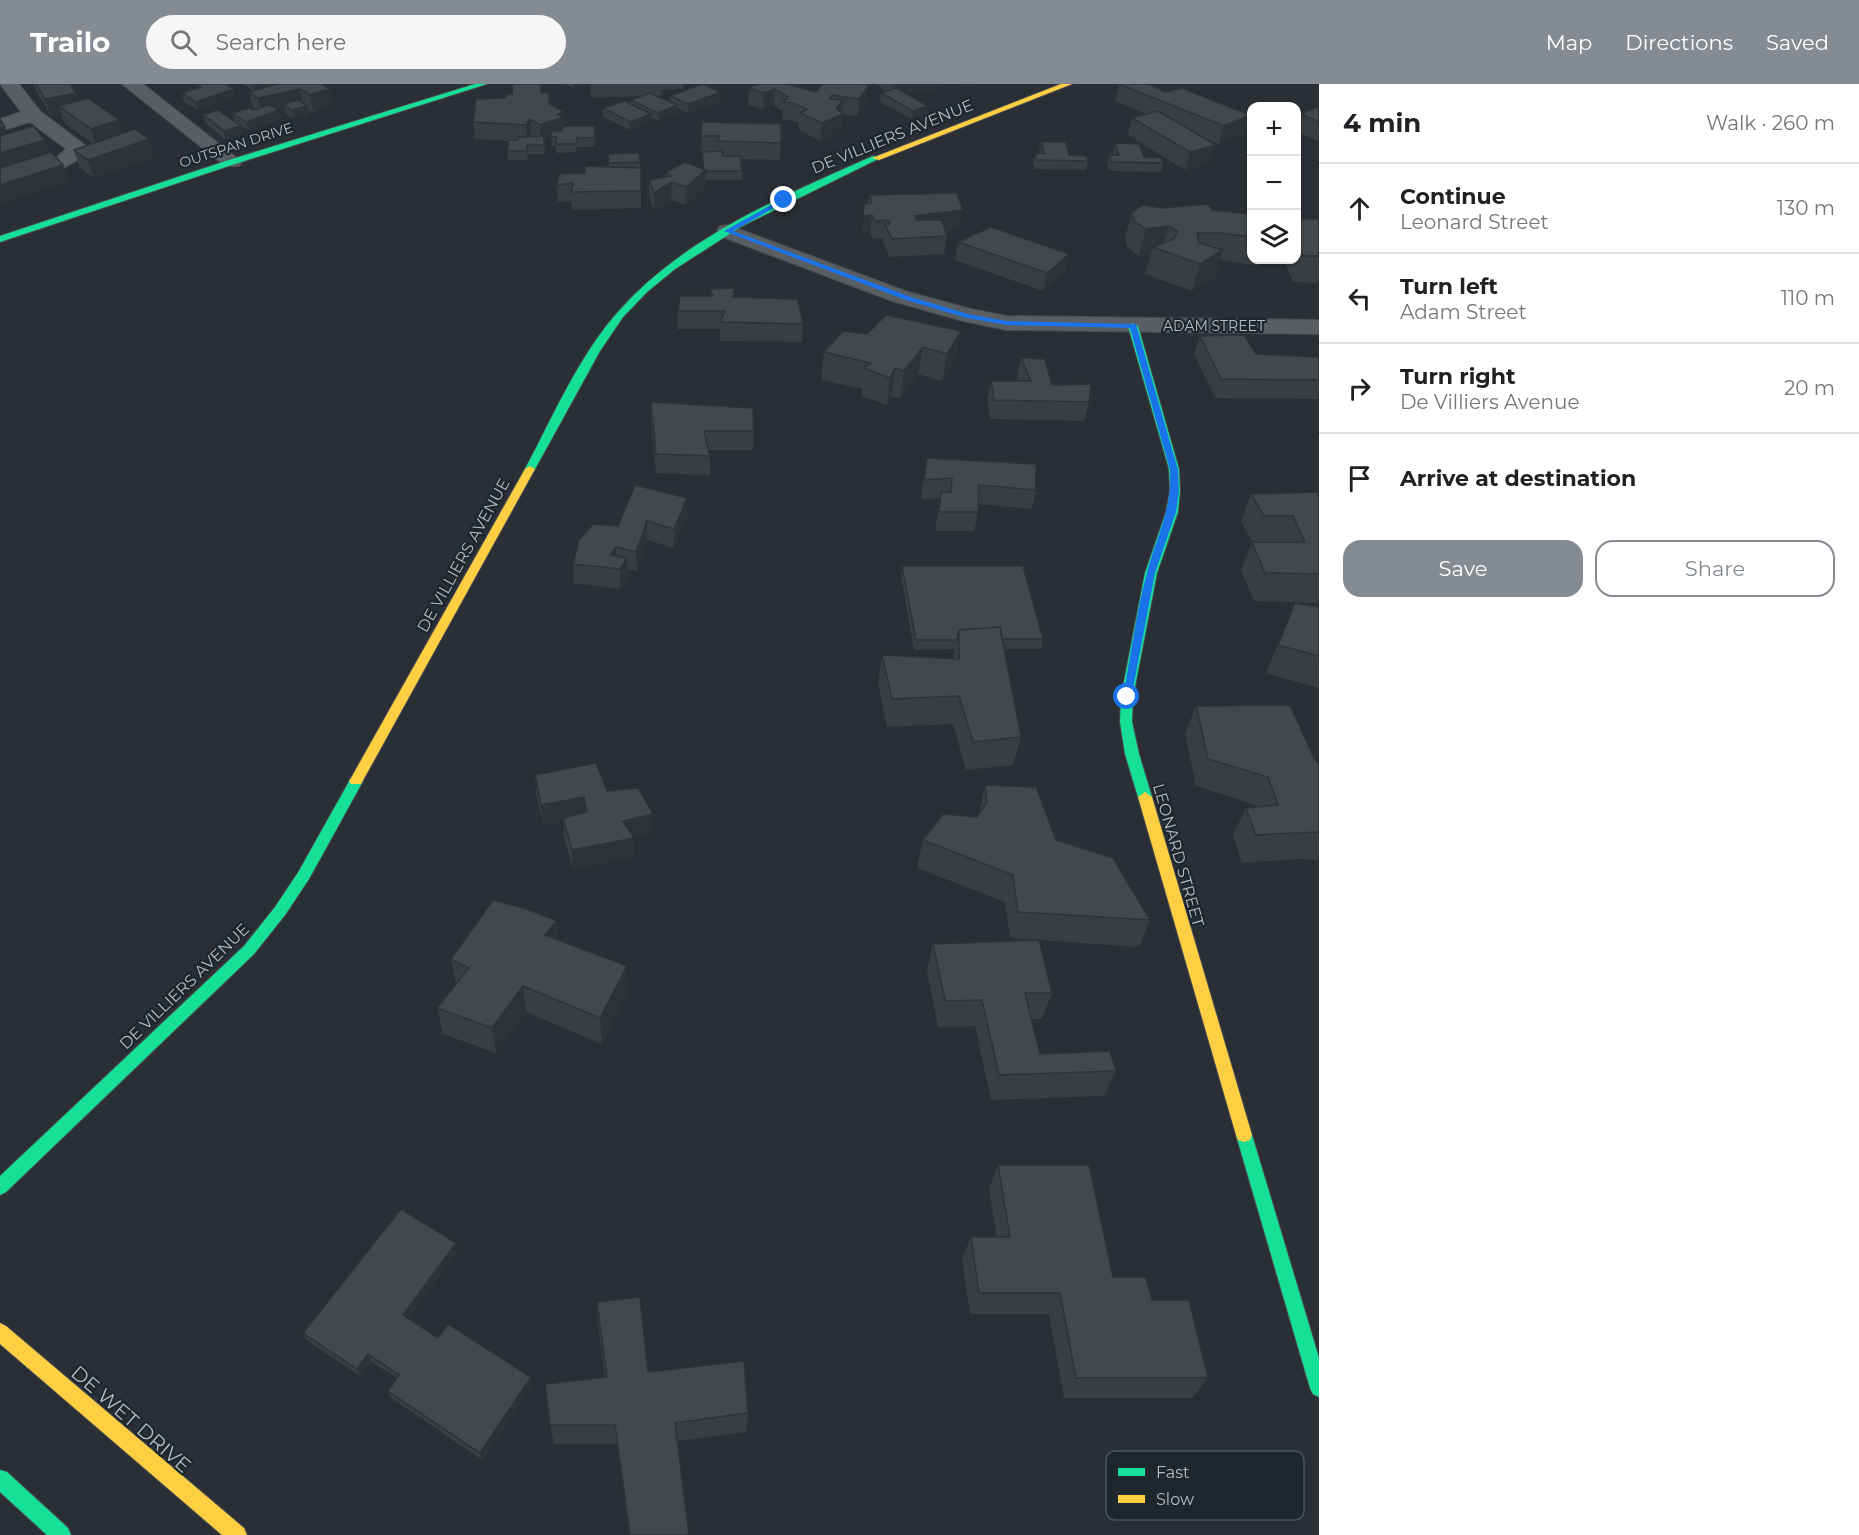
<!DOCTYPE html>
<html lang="en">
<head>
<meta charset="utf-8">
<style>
	:root { --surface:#fff; --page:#f6f6f6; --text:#202124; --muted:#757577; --line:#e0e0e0; --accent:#848b93 }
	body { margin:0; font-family:Montserrat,sans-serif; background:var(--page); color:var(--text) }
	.controls { position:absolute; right:18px; top:18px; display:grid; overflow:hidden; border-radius:12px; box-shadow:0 2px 4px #0004 }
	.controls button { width:54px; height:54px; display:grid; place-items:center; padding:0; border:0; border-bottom:2px solid var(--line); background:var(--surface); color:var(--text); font:30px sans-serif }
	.stop { position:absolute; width:18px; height:18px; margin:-14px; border:4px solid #1a73e8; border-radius:50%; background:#fff }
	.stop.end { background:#1a73e8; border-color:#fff; box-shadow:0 2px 6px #0008 }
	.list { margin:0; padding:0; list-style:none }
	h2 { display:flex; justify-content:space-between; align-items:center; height:78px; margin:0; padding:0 24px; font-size:26px }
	h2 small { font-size:20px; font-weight:400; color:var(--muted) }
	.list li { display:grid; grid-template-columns:39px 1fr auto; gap:18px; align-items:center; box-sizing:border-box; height:90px; padding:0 24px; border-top:2px solid var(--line) }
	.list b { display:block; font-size:22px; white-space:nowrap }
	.list p { margin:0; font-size:20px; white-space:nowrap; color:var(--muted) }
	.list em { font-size:20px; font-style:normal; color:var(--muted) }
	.actions { display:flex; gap:12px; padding:18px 24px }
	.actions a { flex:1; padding:14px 0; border:2px solid var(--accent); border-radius:18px; text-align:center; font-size:21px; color:var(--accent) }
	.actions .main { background:var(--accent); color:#fff }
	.icon { flex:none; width:33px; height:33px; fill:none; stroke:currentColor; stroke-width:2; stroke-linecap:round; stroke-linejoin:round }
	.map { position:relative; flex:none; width:1319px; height:1451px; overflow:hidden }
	header { display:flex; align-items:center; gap:36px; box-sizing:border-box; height:84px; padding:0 30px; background:var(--accent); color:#fff }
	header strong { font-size:28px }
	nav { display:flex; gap:33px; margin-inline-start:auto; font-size:21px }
	.search { width:420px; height:54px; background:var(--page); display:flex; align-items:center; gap:15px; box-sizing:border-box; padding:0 21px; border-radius:33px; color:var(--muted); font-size:22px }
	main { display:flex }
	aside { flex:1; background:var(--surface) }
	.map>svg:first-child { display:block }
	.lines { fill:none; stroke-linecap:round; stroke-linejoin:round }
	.street-casing { stroke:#484b50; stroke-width:2 }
	.fast-casing { stroke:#484b50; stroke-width:2 }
	.slow-casing { stroke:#484b50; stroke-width:2 }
	.street { fill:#595e63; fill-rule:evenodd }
	.fast { fill:#16e098; fill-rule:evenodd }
	.slow { fill:#ffcf43; fill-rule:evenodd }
	.wall { fill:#3a3e42 }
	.shaded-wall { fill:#2f3236 }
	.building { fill:#43484d; stroke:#2f3236; stroke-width:1.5 }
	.route { fill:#1a73e8 }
	.labels { text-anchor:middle; stroke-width:4.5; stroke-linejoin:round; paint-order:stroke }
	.far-street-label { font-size:14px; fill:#b4bcc5; stroke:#1e262e }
	.street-label { font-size:16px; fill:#b4bcc5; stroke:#1e262e }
	.near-street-label { font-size:20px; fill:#b4bcc5; stroke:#1e262e }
	.key { fill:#1e262e; stroke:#4b535b; stroke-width:1.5 }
	.key-label { font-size:16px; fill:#b4bcc5 }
</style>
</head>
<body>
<header>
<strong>Trailo</strong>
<div class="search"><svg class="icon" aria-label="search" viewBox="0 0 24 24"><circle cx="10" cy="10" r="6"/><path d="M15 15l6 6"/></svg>Search here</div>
<nav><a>Map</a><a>Directions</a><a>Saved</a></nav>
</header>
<main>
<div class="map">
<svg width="1319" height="1451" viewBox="0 0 1319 1451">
	<rect width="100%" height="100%" fill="#2a2f35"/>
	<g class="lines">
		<g class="street-casing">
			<path id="street" d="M0 0H19L40 27 85 61 88 65C73 87 26 98 0 104V91L57 73 66 65 30 38 0 47V35L21 28Z
				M122 0H143L242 78 239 82H225Z
				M728 141 908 208 971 225 1007 232 1319 236V250L1007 246 963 237 892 217 720 152 717 147 720 142Z"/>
		</g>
		<g class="fast-casing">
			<path id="fast" d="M475 0H487L235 80 0 158V152L229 76Z
				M873 72 880 74 742 142 675 185 647 208 623 233 600 267 535 385 534 387H526L525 385C553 333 578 273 618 228 684 153 783 112 873 72Z
				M1133 239 1138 242 1179 385 1180 407 1178 428 1157 489 1133 613 1132 638 1139 670 1152 713 1145 718 1138 713 1125 670 1120 638 1121 613 1145 489 1166 428 1170 407 1169 385 1128 242Z
				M356 692 363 697 309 795 285 831 254 870 6 1108 0 1111V1092L244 862 275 823 299 787 351 694Z
				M1244 1044 1250 1046 1252 1051 1319 1274V1313L1313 1310 1310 1304 1236 1051 1238 1046Z
				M0 1386 7 1388 68 1444 71 1451H47L0 1408Z"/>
		</g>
		<g class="slow-casing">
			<path id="slow" d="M1061 0H1072L879 76 872 74Z
				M530 382 535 385 361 700H351L349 697 351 694 525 385Z
				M1145 708 1152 713 1252 1051 1250 1056 1244 1058 1238 1056 1236 1051 1138 713Z
				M0 1239 6 1242 244 1444 247 1451H222L0 1260Z"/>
		</g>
		<use href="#street" class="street"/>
		<use href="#fast" class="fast"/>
		<use href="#slow" class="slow"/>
	</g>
	<path class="wall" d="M34 0H70L78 17 122 49 149 55 154 73 93 93 79 83 74 66 92 59 64 39 61 30 51 32 37 9Z
		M196 0 235 13 198 26 184 18 182 9 197 4Z
		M243 0H322L332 22 313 28 308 25 309 31 293 35 285 29V26L280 27 281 35 248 46 241 42 242 50 226 56 205 39 203 31 235 38 233 29 254 26 253 25 249 8 253 7Z
		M541 0 542 9 550 20 564 28 565 42 596 51 595 63H577L576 68 556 69V62H552L551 54 544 57 545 70H527L528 76H508L507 67 509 57 475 55 473 38 505 14 512 10Z
		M565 0H585L573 4Z
		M590 0H683V5L662 6V11L656 12 670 18V12L721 8V17L688 29 677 24V30L658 37 651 34V39L630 46 603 33V24L631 20V16L640 12 591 14Z
		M823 0 867 18 858 32 842 30 841 48 820 57 799 46V39L791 36H782L783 27 774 22 763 25 748 21 749 4 816 8Z
		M877 0H939V4L906 10 928 22 927 30 912 35 880 18 881 9 886 8Z
		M1119 0 1165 8 1245 49 1219 60 1200 52 1211 78 1185 86 1128 51 1132 34 1147 30 1115 17Z
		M1319 22V57H1318L1296 48V43L1301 30Z
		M702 38 781 59 780 76 741 75 742 87V96H706L705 104 685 121 671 116 654 127 649 113V96L666 92V88L703 85 702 69H701Z
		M1041 58 1069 71 1088 77 1086 86 1034 85 1033 78 1035 69 1040 70 1039 67Z
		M1115 59 1144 73 1163 79 1161 88 1109 87 1107 80 1109 71H1114L1113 68Z
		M608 70 640 78V84H641V124L572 126 571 117 558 118 557 101 585 89 609 83Z
		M869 111 960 144 945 146 947 152 944 170 890 173 883 159V154L873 155 870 149 861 150Z
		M1162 124 1212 126 1251 130V176H1262L1260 182 1220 176 1215 193 1192 207 1145 190 1151 170 1139 172 1127 163 1125 154 1132 128Z
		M1296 135H1319V199L1293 198 1284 176H1296Z
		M958 158 1069 170 1065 188 1043 207 955 176Z
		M710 205 803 240 802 258 720 257V245H677L678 227 710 212Z
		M886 231 956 275 942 297 918 290 900 315 891 312 887 321 861 312 862 305 821 296 824 268 867 250Z
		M1200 252 1256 270 1319 273V315L1215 314 1194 270Z
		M1021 274 1052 301 1089 318 1084 337 990 335 987 316 991 297H1019L1017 293Z
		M651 318 754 347 753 366H709L710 372V391L656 389 651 337Z
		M927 374 1036 406 1032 425 978 420V428L974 447H935L940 414 921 415Z
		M635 401 687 433 674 464 647 456 637 487 628 485V494L620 505 574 499 573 480 618 442Z
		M1319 408V519L1254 517 1241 486 1252 458 1241 438 1251 410Z
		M902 482 1043 555 1041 565H1004L1021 653 1013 681 966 686 953 640 887 643 878 599 882 571 953 575 955 565 914 566 901 492Z
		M1295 519 1319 523V604L1266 589Z
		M1196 622 1319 679V776L1298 775 1242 779 1233 751 1246 724 1255 723V721L1196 702 1185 650Z
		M535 691 607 707 653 730V749L633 754 634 773 573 785 564 753 563 737 543 740 536 710Z
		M985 701 1056 756 1150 836 1139 863 1010 854 1005 818 917 784 923 756 977 733 979 731Z
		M559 857 628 908 602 960 526 928 496 969 443 950 437 924 456 901 451 875Z
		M933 860 1052 909 1042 935H1032L1040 970 1116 987 1104 1012 991 1016 975 942 938 943 927 887Z
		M998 1081 1113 1193 1152 1216 1208 1294 1192 1314H1064L1049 1230H970L962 1175 971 1153H997L989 1105Z
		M456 1159 458 1167 408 1234 438 1254 532 1300 482 1376 391 1314 388 1307 397 1294 371 1278 360 1292 306 1256 303 1249Z
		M597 1218 648 1288 748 1329 746 1348 677 1357 689 1451H629L617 1360H554L550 1341 605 1293 598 1239Z"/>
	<path class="shaded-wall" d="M252 0H276L254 8Z
		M573 0H585L573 4Z
		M893 0H939V4L892 12Z
		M963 0H975L962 3Z
		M869 1 867 18 858 32 859 15Z
		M234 5 235 13 198 26 196 18Z
		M300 5 303 22 284 20 285 26 280 27 281 35 248 46 246 38 261 31 258 14Z
		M329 5 332 22 313 28 310 11Z
		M775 5 774 22 763 25 764 9Z
		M721 8V17L688 29V20Z
		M76 9 81 26 59 22 61 30 51 32 45 15Z
		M843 16 841 48 820 57 822 39Z
		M677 21V30L658 37V29Z
		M307 22 309 31 293 35 292 26Z
		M928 22 927 30 912 35 913 27Z
		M564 28 565 45 551 53V54L541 58 540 41 558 30Z
		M651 30V39L630 46V38Z
		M1250 31 1245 49 1219 60 1224 42Z
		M530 35 531 52 527 58 526 41Z
		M119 36 124 53 96 62 91 45Z
		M241 42 242 50 226 56 224 47Z
		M5 43 11 60 0 63V44Z
		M149 55 154 73 93 93 88 76Z
		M45 56 50 73 0 88V69Z
		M1216 61 1211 78 1185 86 1190 68Z
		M63 81 69 98 2 120 0 113V101Z
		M706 86 705 104 685 121 686 103Z
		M672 98 671 116 654 127V109Z
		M963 126 960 144 912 150 915 132Z
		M872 131 870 149 861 150 863 132Z
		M1169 142 1162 167 1153 163 1151 170 1139 172 1146 145Z
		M1223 166 1215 193 1192 207 1200 180Z
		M1069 170 1065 188 1043 207 1047 189Z
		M961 247 956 275 942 297 947 270Z
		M923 263 918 290 900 315 904 287Z
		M895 284 891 312 887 321 890 294Z
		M687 414V433L674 464V445Z
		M647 437V456L637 487 636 468Z
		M616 463V482L610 471Z
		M627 474 628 494 620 505V485Z
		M584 713 586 732 543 740 541 721Z
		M653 730V749L624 756 623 737Z
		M634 754V773L573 785 572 766Z
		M557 837 560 863 545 851Z
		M627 882 628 908 602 960 600 934Z
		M523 902 526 928 496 969 492 944Z
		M456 1159 458 1167 405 1238 403 1231Z
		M368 1270 371 1278 360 1292 357 1285Z
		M531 1293 532 1300 482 1376 480 1369Z"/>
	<path class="building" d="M36 0H70L76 9 45 15Z
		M196 0H226L234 5 196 18 182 9 201 3Z
		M277 0H322L329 5 310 11 300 5 258 14 249 8Z
		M513 0H541V9H549V20L564 28 558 30 563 33 540 41 530 35 526 41 473 38 476 15 505 14 506 11 512 10Z
		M702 0 721 8 688 20 670 12Z
		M757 0H788L816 8 823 0H862L869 1 859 15 832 11 830 15 843 16 836 24 843 30 822 39 800 29 807 25 792 19 783 18 788 13 775 5 764 9 749 4Z
		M1119 0H1149L1165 8 1182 4 1250 31 1224 42Z
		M896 4 928 22 913 27 881 9Z
		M650 9 677 21 658 29 631 16Z
		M88 14 119 36 91 45 59 22Z
		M298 16 307 22 292 26 284 20Z
		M625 17 651 30 630 38 603 24Z
		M270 21 279 26 246 38 233 29 249 24 253 26Z
		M1319 22V38L1301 30Z
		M218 26 241 42 224 47 203 31Z
		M1158 27 1216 61 1190 68 1132 34Z
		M0 35 5 43 0 44Z
		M702 38 781 40V59L718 57 719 52H701Z
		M33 42 45 56 0 69V52Z
		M563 42H595L594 54H577L576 60H556V53H551L552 47H562Z
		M135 45 149 55 88 76 74 66Z
		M544 52V61H527V67H507L509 56H518L519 53Z
		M1041 58H1066L1069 71 1086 72 1088 77 1036 76 1035 69 1044 70Z
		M1115 59 1139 60 1144 73 1161 74 1163 79 1111 78 1109 71H1119Z
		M722 67 723 72H740L742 87H705L706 86H704L702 68Z
		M51 68 63 81 0 101V84Z
		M639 69 640 78 609 79 608 70Z
		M685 78 706 86 686 103 672 98 654 109 649 96 671 92 666 88Z
		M585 82 641 84V107L571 108 573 99 557 101 559 90 585 89Z
		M957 109 963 126 915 132 916 136H942L947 152 892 155 885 141 890 140 889 136 875 137 872 131 863 132 864 120 872 119 869 111Z
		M1208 120 1212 126 1251 130V153L1219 149H1197L1199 159 1223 166 1200 180 1153 163 1174 155 1178 147 1169 142 1146 145 1134 137 1132 128 1143 121 1162 124Z
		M1296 135H1319V172H1303L1296 158Z
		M991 143 1069 170 1047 189 958 158Z
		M734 204 733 213 798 215 803 240 720 238 725 227H678L680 212H713L710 205Z
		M886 231 961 247 947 270 923 263 904 287 895 284 890 294 864 284 871 279 824 268 843 247 867 250Z
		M1244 251 1256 270 1319 273V296L1221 295 1200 252Z
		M1021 274 1045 275 1052 301 1091 300 1089 318 994 316 991 297H1031Z
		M651 318 753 324 754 347H704L710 372 656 370Z
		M927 374 1036 380V406L979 401 978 428H939L941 408H951L952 394 924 396Z
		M635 401 687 414 674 445 647 437 636 468 616 463 610 471 627 474 620 485 573 480 579 456 593 440 618 442Z
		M1319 408V490L1265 489 1252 458H1305L1293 432H1264L1251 410Z
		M902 482H1023L1043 555H1002L1000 543 959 546 957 556H916Z
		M1295 519 1319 523V572L1278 561Z
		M1000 543 1021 653 973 658 959 612 892 615 882 571 959 575V546Z
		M1290 621 1315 676 1319 679V748L1256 751 1246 724 1278 721 1268 693 1208 675 1196 622Z
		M596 679 607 707 638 704 653 730 623 737 634 754 572 766 563 734 587 728 584 713 541 721 535 691Z
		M985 701 1036 703 1056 756 1113 774 1150 836 1018 828 1013 791 923 756 943 730 977 733 987 718Z
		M493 816 527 825 557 837 545 851 627 882 600 934 523 902 492 944 437 924 469 884 451 875Z
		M1039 856 1052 909H1025L1040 970 1110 967 1116 987 999 991 982 916 945 917 933 860Z
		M998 1081H1089L1113 1193H1146L1152 1216H1189L1208 1294H1076L1060 1209H979L971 1153H1010Z
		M401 1125 456 1159 403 1231 438 1254 448 1240 531 1293 480 1369 388 1307 399 1291 368 1270 357 1285 303 1249Z
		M640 1213 648 1288 744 1277 748 1329 675 1339 689 1451H630L615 1341H550L545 1300 607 1293 597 1218Z"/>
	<path class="route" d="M784 114 786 117 733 147 911 213 968 230 1007 237 1136 240 1178 386 1179 407 1176 428 1155 489 1131 615 1123 613C1131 572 1136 529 1147 489 1157 450 1172 428 1170 386L1130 244 1007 241 967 234 906 216 724 147Z"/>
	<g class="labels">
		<g class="far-street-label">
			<text transform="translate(236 61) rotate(-18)" y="5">OUTSPAN DRIVE</text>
			<text x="1214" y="247">ADAM STREET</text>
		</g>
		<g class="street-label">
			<text transform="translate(892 52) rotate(-22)" y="6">DE VILLIERS AVENUE</text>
			<text transform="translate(463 471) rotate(-61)" y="6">DE VILLIERS AVENUE</text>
			<text transform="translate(1179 771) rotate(74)" y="6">LEONARD STREET</text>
			<text transform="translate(184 902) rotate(-44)" y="6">DE VILLIERS AVENUE</text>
		</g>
		<g class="near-street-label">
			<text transform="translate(131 1335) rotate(41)" y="7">DE WET DRIVE</text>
		</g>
	</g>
	<rect x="1106" y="1367" width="198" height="69" rx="9" class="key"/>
	<rect x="1118" y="1384" width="27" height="8" fill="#16e098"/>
	<rect x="1118" y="1411" width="27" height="8" fill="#ffcf43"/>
	<g class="key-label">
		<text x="1156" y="1394">Fast</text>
		<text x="1156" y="1421">Slow</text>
	</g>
</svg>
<div class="controls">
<button>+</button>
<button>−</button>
<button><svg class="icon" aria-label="layers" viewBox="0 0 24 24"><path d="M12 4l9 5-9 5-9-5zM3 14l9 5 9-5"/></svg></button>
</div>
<div class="stop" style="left:1127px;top:613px"></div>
<div class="stop end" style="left:784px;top:116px"></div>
</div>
<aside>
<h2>4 min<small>Walk · 260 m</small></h2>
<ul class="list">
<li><svg class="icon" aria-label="ahead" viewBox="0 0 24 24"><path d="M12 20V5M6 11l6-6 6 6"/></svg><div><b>Continue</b><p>Leonard Street</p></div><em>130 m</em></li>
<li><svg class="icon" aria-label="left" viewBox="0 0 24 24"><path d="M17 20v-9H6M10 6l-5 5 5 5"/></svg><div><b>Turn left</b><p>Adam Street</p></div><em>110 m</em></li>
<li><svg class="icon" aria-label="right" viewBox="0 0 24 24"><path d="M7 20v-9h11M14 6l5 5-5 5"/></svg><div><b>Turn right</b><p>De Villiers Avenue</p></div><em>20 m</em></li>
<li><svg class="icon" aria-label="arrive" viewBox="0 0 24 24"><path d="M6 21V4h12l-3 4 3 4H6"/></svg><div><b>Arrive at destination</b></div></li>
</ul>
<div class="actions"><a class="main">Save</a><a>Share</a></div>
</aside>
</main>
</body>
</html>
